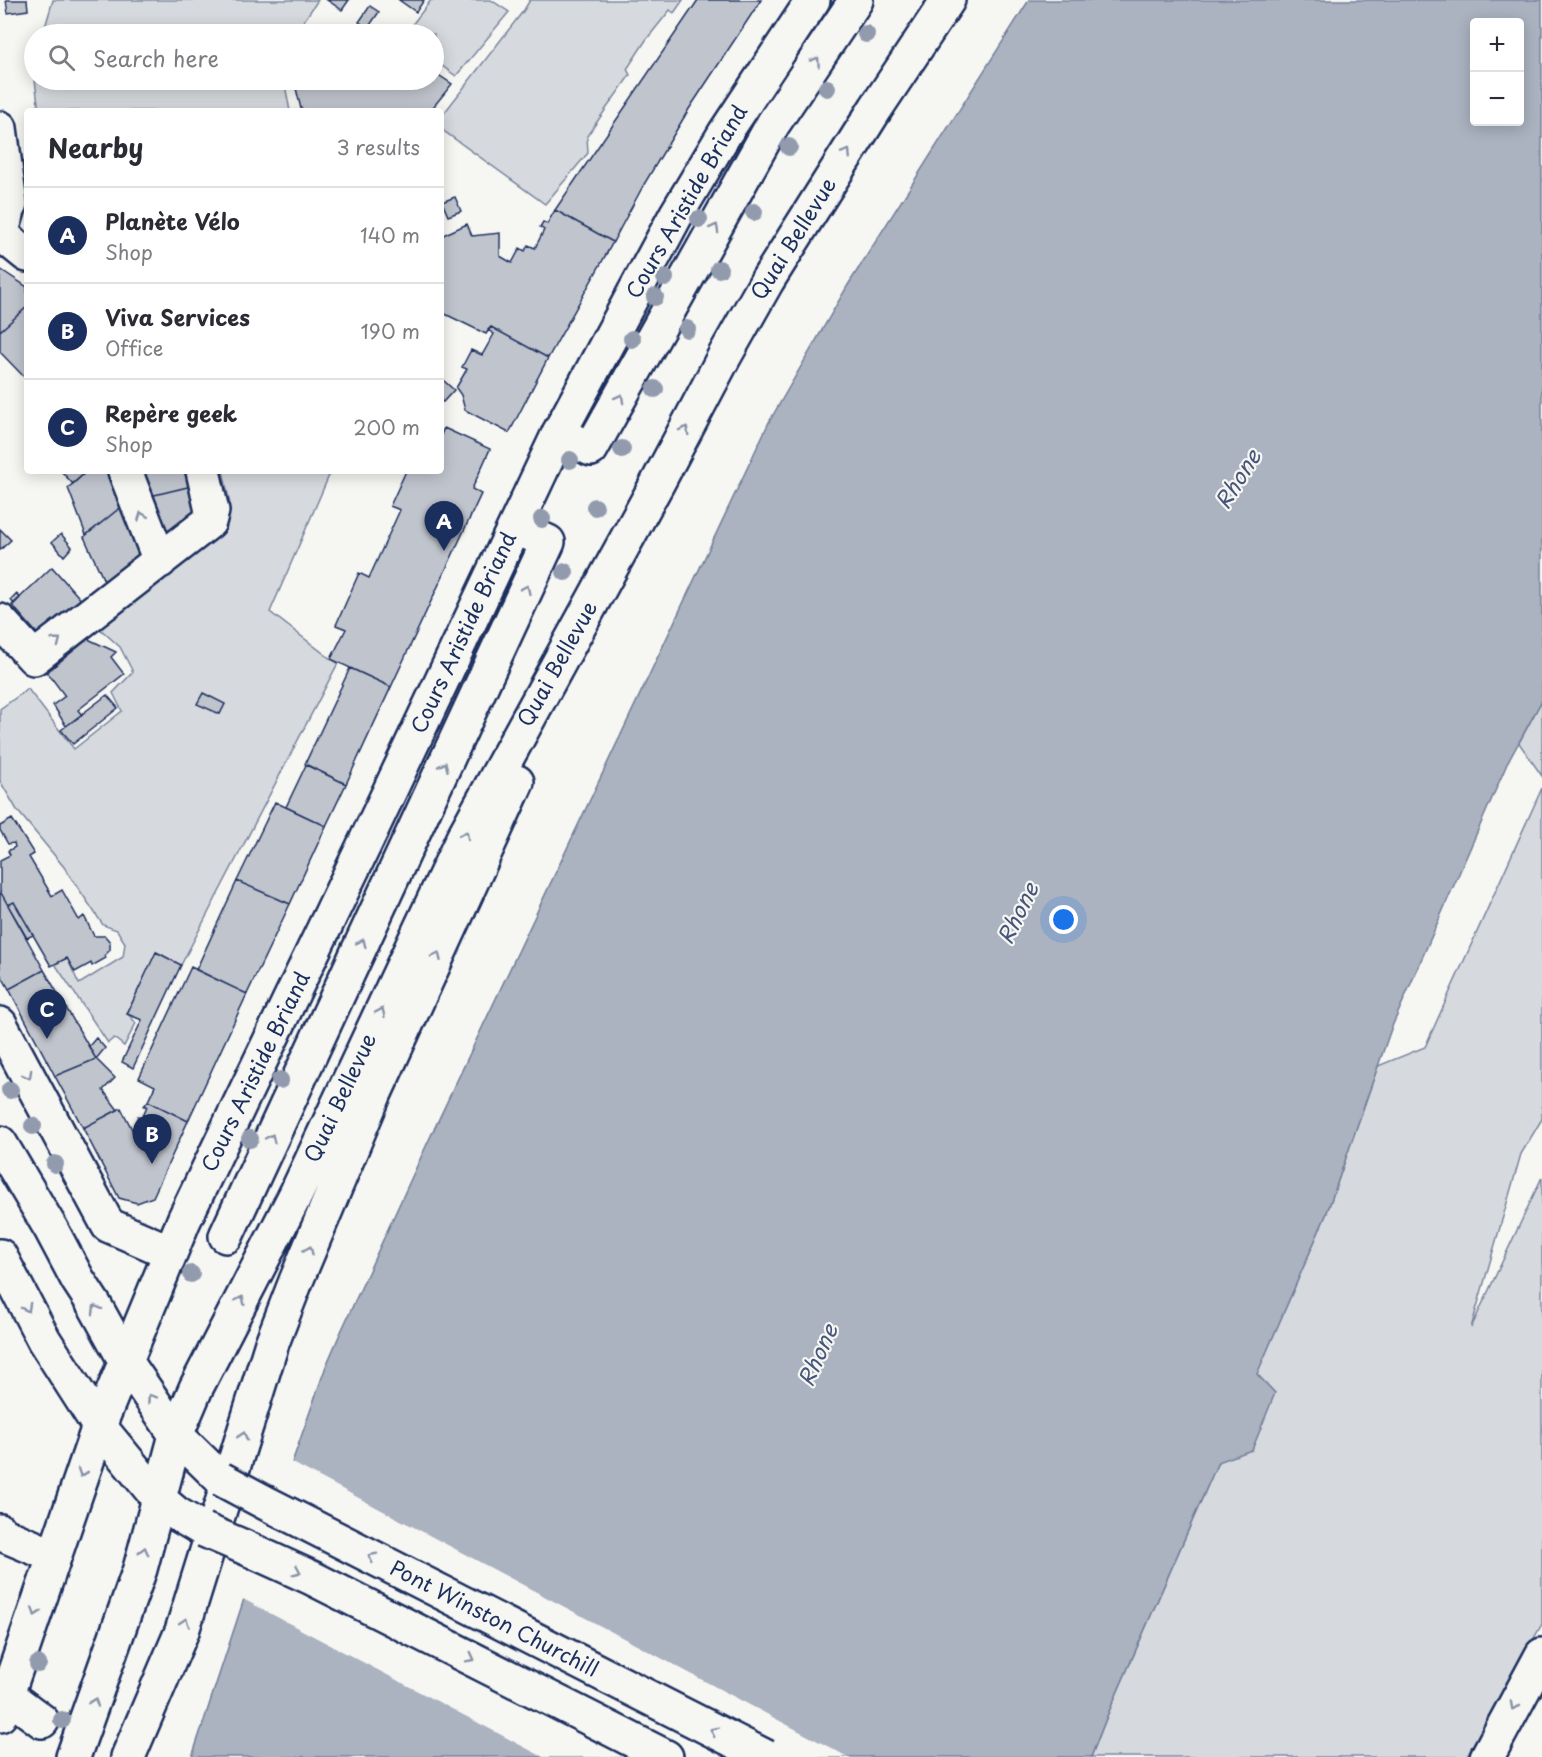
<!DOCTYPE html>
<html lang="en">
<head>
<meta charset="utf-8">
<style>
	:root { --surface:#fff; --page:#f2f2f3; --text:#2b2b33; --muted:#7c7c81; --line:#e1e1e2; --accent:#1b2f5e }
	body { margin:0; font-family:"Playpen Sans",sans-serif; background:var(--page); color:var(--text) }
	.controls { position:absolute; right:18px; top:18px; display:grid; overflow:hidden; border-radius:6px; box-shadow:0 3px 15px #0003 }
	.controls button { width:54px; height:54px; display:grid; place-items:center; padding:0; border:0; border-bottom:2px solid var(--line); background:var(--surface); color:var(--text); font:30px sans-serif }
	.you { position:absolute; left:1064px; top:920px; width:21px; height:21px; margin:-15px; border:4px solid #fff; border-radius:50%; background:#1a73e8; box-shadow:0 0 0 9px #1a73e833 }
	.badge { display:grid; place-items:center; width:39px; height:39px; border-radius:50%; background:var(--accent); color:#fff; font-size:20px; font-weight:700 }
	.pin { position:absolute; translate:-50% -50px; filter:drop-shadow(0 2px 3px #0008) }
	.pin::after { content:''; position:absolute; top:32px; width:21px; height:18px; background:inherit; clip-path:polygon(0 0,100% 0,50% 100%) }
	.list { margin:0; padding:0; list-style:none }
	h2 { display:flex; justify-content:space-between; align-items:center; height:78px; margin:0; padding:0 24px; font-size:26px }
	h2 small { font-size:20px; font-weight:400; color:var(--muted) }
	.list li { display:grid; grid-template-columns:39px 1fr auto; gap:18px; align-items:center; box-sizing:border-box; height:96px; padding:0 24px; border-top:2px solid var(--line) }
	.list b { display:block; font-size:22px; white-space:nowrap }
	.list p { margin:0; font-size:20px; white-space:nowrap; color:var(--muted) }
	.list em { font-size:20px; font-style:normal; color:var(--muted) }
	.icon { flex:none; width:33px; height:33px; fill:none; stroke:currentColor; stroke-width:2; stroke-linecap:round; stroke-linejoin:round }
	.map { position:relative; flex:none; width:1542px; height:1757px; overflow:hidden }
	.search { position:absolute; background:var(--surface); box-shadow:0 3px 15px #0003; left:24px; top:24px; width:420px; height:66px; display:flex; align-items:center; gap:15px; box-sizing:border-box; padding:0 21px; border-radius:33px; color:var(--muted); font-size:22px }
	.panel { position:absolute; background:var(--surface); box-shadow:0 3px 15px #0003; left:24px; top:108px; width:420px; height:366px; border-radius:6px }
	.map>svg:first-child { display:block }
	.green { fill:#d6d9dd; stroke:#78849e; stroke-width:1.5 }
	.water { fill:#abb2c0; stroke:#717e99; stroke-width:1.5; fill-rule:evenodd }
	.pier { fill:#f6f6f2 }
	.building { fill:#c0c4cd; stroke:#1b2f5e; stroke-width:1.5 }
	.lines { fill:none; stroke-linecap:round; stroke-linejoin:round }
	.minor-casing { stroke:#1b2f5e; stroke-width:38 }
	.major-casing { stroke:#1b2f5e; stroke-width:38 }
	.minor { stroke:#f6f6f2; stroke-width:33 }
	.major { stroke:#f6f6f2; stroke-width:33 }
	.major-bridge-casing { stroke:#1b2f5e; stroke-width:38; stroke-linecap:butt }
	.major-bridge { stroke:#f6f6f2; stroke-width:33 }
	.tree { fill:#929bae }
	.oneway { stroke:#8892a8 }
	.labels { text-anchor:middle; stroke-width:4.5; stroke-linejoin:round; paint-order:stroke }
	.street-label { font-size:21px; fill:#1b2f5e; stroke:#f6f6f2 }
	.water-label { font-size:22px; font-style:italic; fill:#46567b; stroke:#f6f6f2 }
</style>
</head>
<body>
<div class="map">
<svg width="1542" height="1757" viewBox="0 0 1542 1757">
	<rect width="100%" height="100%" fill="#f6f6f2"/>
	<filter id="ink" filterUnits="userSpaceOnUse"><feTurbulence type="fractalNoise" baseFrequency=".0167" numOctaves="2"/><feDisplacementMap in="SourceGraphic" scale="12" xChannelSelector="R" yChannelSelector="G"/><feConvolveMatrix kernelMatrix="1 2 1 2 8 2 1 2 1" color-interpolation-filters="sRGB"/></filter>
	<g filter="url(#ink)">
		<path class="green" d="M53 0H318L295 34H43Z
			M431 0H491L509 12 456 76 434 60V34H405Z
			M530 0H683L674 13 670 10 646 40 627 69 630 75 587 136 588 153 545 204 441 129V117L524 10Z
			M35 80H284L290 111H39Z
			M223 471H331L270 612 331 659 338 663 181 965 157 952 127 1013 136 1023 124 1046 114 1038 108 1043 55 964 67 958 79 984 123 957 125 943 117 930 103 925 64 867 17 810 0 781V709L28 689 74 749 122 711 113 693 133 672 120 647 98 627 223 525 230 504Z
			M1542 700V776L1519 743Z
			M1542 788V1119L1521 1154 1471 1328 1542 1177V1624L1466 1757H1091L1107 1716 1326 1215 1378 1066 1425 1047Z"/>
		<path class="water" d="M1029 0H1542V700L1507 764 1391 1029 1326 1215 1257 1374 1275 1393 1252 1450 1218 1462 1107 1716 1091 1757H192L244 1599 326 1366 339 1336 427 1144 769 422 848 285ZM1474 22H1520V122H1474Z"/>
		<path class="pier" d="M289 1461 848 1757H543L241 1598Z"/>
		<path class="building" d="M6 0H27L28 10 8 13Z
			M327 0H349L342 10Z
			M399 0H424L416 12Z
			M698 0H761L689 109 643 186 613 242 555 210Z
			M370 6 379 12 368 28 359 22Z
			M434 72 452 84 430 111H306L301 109 294 80H434Z
			M455 197 461 211 448 216 442 202Z
			M555 210 613 242 548 358 491 327 486 334 441 312V236L467 224 472 236 500 233V256L512 263 520 248 525 251 528 245 535 248 544 230 540 227 543 222 547 224Z
			M0 269 27 287V307L0 331Z
			M27 307V380L0 352V331Z
			M491 327 548 358 509 433 465 410 461 395 456 388 467 369 462 367 471 350 482 355 494 334 488 330Z
			M443 380 454 390 443 402 441 401V382Z
			M444 428 490 449 472 489 481 494 391 687 331 659 346 629 336 625 359 573 369 578 400 510 390 506 406 471H441V435Z
			M61 471H87L73 484Z
			M87 471H108L121 507 86 535 68 488Z
			M140 471H189L192 486 150 496Z
			M192 486 198 511 166 537 150 496Z
			M121 507 141 557 106 585 84 537Z
			M0 529 11 540 0 550Z
			M61 534 72 547 64 556 52 542Z
			M52 567 84 603 41 638 12 605Z
			M17 594 20 598 14 604 11 600Z
			M88 639 116 652 111 657 124 674 78 710 82 715 66 726 53 705 65 696 47 672Z
			M350 668 391 687 346 784 305 764Z
			M203 693 225 704 220 714 197 704Z
			M107 695 118 708 73 744 61 730Z
			M306 765 346 784 326 826 286 807Z
			M275 802 326 826 290 904 237 881Z
			M12 819 34 854 29 857 52 896 62 890 79 920 84 916 94 936H105L110 942V950L105 955 106 958 92 966 91 963 75 972 67 958 51 966 14 902 8 905 0 891V860L10 855 8 851 15 847 14 843 8 844 0 830V826Z
			M237 881 290 904 247 994 196 970Z
			M0 891 44 970 9 989 0 973Z
			M14 902 33 935 27 938 8 905Z
			M156 952 181 965 133 1068 122 1062 142 1020 127 1014Z
			M191 967 247 994 188 1121 148 1101 155 1086 139 1078Z
			M44 970 96 1059 55 1076 9 989Z
			M96 1038 105 1048 96 1059 89 1046Z
			M96 1059 115 1078 103 1090 118 1110 83 1128 55 1076Z
			M148 1101 188 1121 153 1197 137 1203 119 1198 83 1128 121 1108 134 1133 137 1129 134 1124 138 1116 142 1118 147 1106H144Z"/>
		<g class="lines">
			<g class="minor-casing">
				<path id="minor" d="M0 128 10 204 1 234 27 255
					M559 433 591 449 773 124 856 0
					M125 471 160 561
					M0 621 34 658 209 522 212 511 203 471
					M0 1024 108 1225 170 1252
					M226 1236 548 542 515 527
					M0 1531 4 1535 54 1556
					M7 1695 42 1721"/>
			</g>
			<g class="major-casing">
				<path id="major" d="M0 1143 51 1229 78 1280 95 1306 125 1360 176 1435 221 1479
					M0 1256 44 1340 99 1426 158 1498 177 1514 204 1530
					M244 1547 312 1578 666 1757
					M0 1715 99 1426 184 1220 367 839 559 433 676 215 725 133 813 0
					M73 1757 140 1569 176 1435 196 1388 296 1194 463 838 658 482 724 357 767 281 876 108 948 0
					M128 1757 182 1631 272 1343 296 1281 374 1095 517 782
					M1487 1757 1542 1655"/>
			</g>
			<use href="#minor" class="minor"/>
			<use href="#major" class="major"/>
			<g class="major-bridge-casing">
				<path id="major-bridge" d="M221 1479 266 1503 766 1757
					M204 1530 244 1547"/>
			</g>
			<use href="#major-bridge" class="major-bridge"/>
		</g>
		<g class="tree">
			<circle cx="866" cy="34" r="9"/>
			<circle cx="827" cy="88" r="9"/>
			<circle cx="789" cy="147" r="9"/>
			<circle cx="754" cy="212" r="9"/>
			<circle cx="699" cy="219" r="9"/>
			<circle cx="719" cy="269" r="9"/>
			<circle cx="665" cy="278" r="9"/>
			<circle cx="655" cy="297" r="9"/>
			<circle cx="687" cy="329" r="9"/>
			<circle cx="632" cy="339" r="9"/>
			<circle cx="655" cy="389" r="9"/>
			<circle cx="622" cy="449" r="9"/>
			<circle cx="570" cy="460" r="9"/>
			<circle cx="595" cy="507" r="9"/>
			<circle cx="542" cy="519" r="9"/>
			<circle cx="565" cy="572" r="9"/>
			<circle cx="280" cy="1080" r="9"/>
			<circle cx="10" cy="1090" r="9"/>
			<circle cx="33" cy="1126" r="9"/>
			<circle cx="250" cy="1139" r="9"/>
			<circle cx="55" cy="1164" r="9"/>
			<circle cx="191" cy="1274" r="9"/>
			<circle cx="38" cy="1664" r="9"/>
			<circle cx="62" cy="1720" r="9"/>
		</g>
		<defs><path id="oneway-chevron" d="M-2-3.5L2.5 0L-2 3.5" fill="none" stroke-width="1.6" stroke-linecap="round" stroke-linejoin="round" transform="scale(1.5)"/></defs>
		<g class="oneway">
			<use href="#oneway-chevron" transform="translate(816 61) rotate(-56)"/>
			<use href="#oneway-chevron" transform="translate(847 153) rotate(-57)"/>
			<use href="#oneway-chevron" transform="translate(715 228) rotate(-61)"/>
			<use href="#oneway-chevron" transform="translate(620 398) rotate(-61)"/>
			<use href="#oneway-chevron" transform="translate(685 430) rotate(-62)"/>
			<use href="#oneway-chevron" transform="translate(142 516) rotate(-111)"/>
			<use href="#oneway-chevron" transform="translate(526 589) rotate(-65)"/>
			<use href="#oneway-chevron" transform="translate(57 641) rotate(-38)"/>
			<use href="#oneway-chevron" transform="translate(444 766) rotate(-66)"/>
			<use href="#oneway-chevron" transform="translate(465 835) rotate(-63)"/>
			<use href="#oneway-chevron" transform="translate(362 943) rotate(-65)"/>
			<use href="#oneway-chevron" transform="translate(437 956) rotate(-66)"/>
			<use href="#oneway-chevron" transform="translate(381 1012) rotate(-65)"/>
			<use href="#oneway-chevron" transform="translate(28 1075) rotate(62)"/>
			<use href="#oneway-chevron" transform="translate(271 1138) rotate(-65)"/>
			<use href="#oneway-chevron" transform="translate(309 1250) rotate(-67)"/>
			<use href="#oneway-chevron" transform="translate(241 1300) rotate(-63)"/>
			<use href="#oneway-chevron" transform="translate(27 1308) rotate(62)"/>
			<use href="#oneway-chevron" transform="translate(96 1309) rotate(-120)"/>
			<use href="#oneway-chevron" transform="translate(151 1398) rotate(-125)"/>
			<use href="#oneway-chevron" transform="translate(243 1436) rotate(-73)"/>
			<use href="#oneway-chevron" transform="translate(82 1473) rotate(109)"/>
			<use href="#oneway-chevron" transform="translate(144 1551) rotate(-75)"/>
			<use href="#oneway-chevron" transform="translate(372 1557) rotate(-153)"/>
			<use href="#oneway-chevron" transform="translate(297 1571) rotate(24)"/>
			<use href="#oneway-chevron" transform="translate(36 1612) rotate(109)"/>
			<use href="#oneway-chevron" transform="translate(185 1622) rotate(-72)"/>
			<use href="#oneway-chevron" transform="translate(471 1658) rotate(27)"/>
			<use href="#oneway-chevron" transform="translate(94 1702) rotate(-71)"/>
			<use href="#oneway-chevron" transform="translate(1514 1706) rotate(118)"/>
			<use href="#oneway-chevron" transform="translate(714 1731) rotate(-153)"/>
		</g>
	</g>
	<g class="labels">
		<g class="street-label">
			<text transform="translate(687 202) rotate(-60)" y="7">Cours Aristide Briand</text>
			<text transform="translate(794 239) rotate(-58)" y="7">Quai Bellevue</text>
			<text transform="translate(464 633) rotate(-65)" y="7">Cours Aristide Briand</text>
			<text transform="translate(558 664) rotate(-61)" y="7">Quai Bellevue</text>
			<text transform="translate(256 1072) rotate(-64)" y="7">Cours Aristide Briand</text>
			<text transform="translate(341 1098) rotate(-65)" y="7">Quai Bellevue</text>
			<text transform="translate(494 1619) rotate(27)" y="7">Pont Winston Churchill</text>
		</g>
		<g class="water-label">
			<text transform="translate(1238 479) rotate(-58)" y="8">Rhone</text>
			<text transform="translate(1018 913) rotate(-64)" y="8">Rhone</text>
			<text transform="translate(818 1355) rotate(-66)" y="8">Rhone</text>
		</g>
	</g>
</svg>
<div class="controls">
<button>+</button>
<button>−</button>
</div>
<div class="you"></div>
<div class="pin badge" style="left:444px;top:551px">A</div>
<div class="pin badge" style="left:152px;top:1164px">B</div>
<div class="pin badge" style="left:47px;top:1039px">C</div>
<div class="search"><svg class="icon" aria-label="search" viewBox="0 0 24 24"><circle cx="10" cy="10" r="6"/><path d="M15 15l6 6"/></svg>Search here</div>
<section class="panel">
<h2>Nearby<small>3 results</small></h2>
<ul class="list">
<li><span class="badge">A</span><div><b>Planète Vélo</b><p>Shop</p></div><em>140 m</em></li>
<li><span class="badge">B</span><div><b>Viva Services</b><p>Office</p></div><em>190 m</em></li>
<li><span class="badge">C</span><div><b>Repère geek</b><p>Shop</p></div><em>200 m</em></li>
</ul>
</section>
</div>
</body>
</html>
